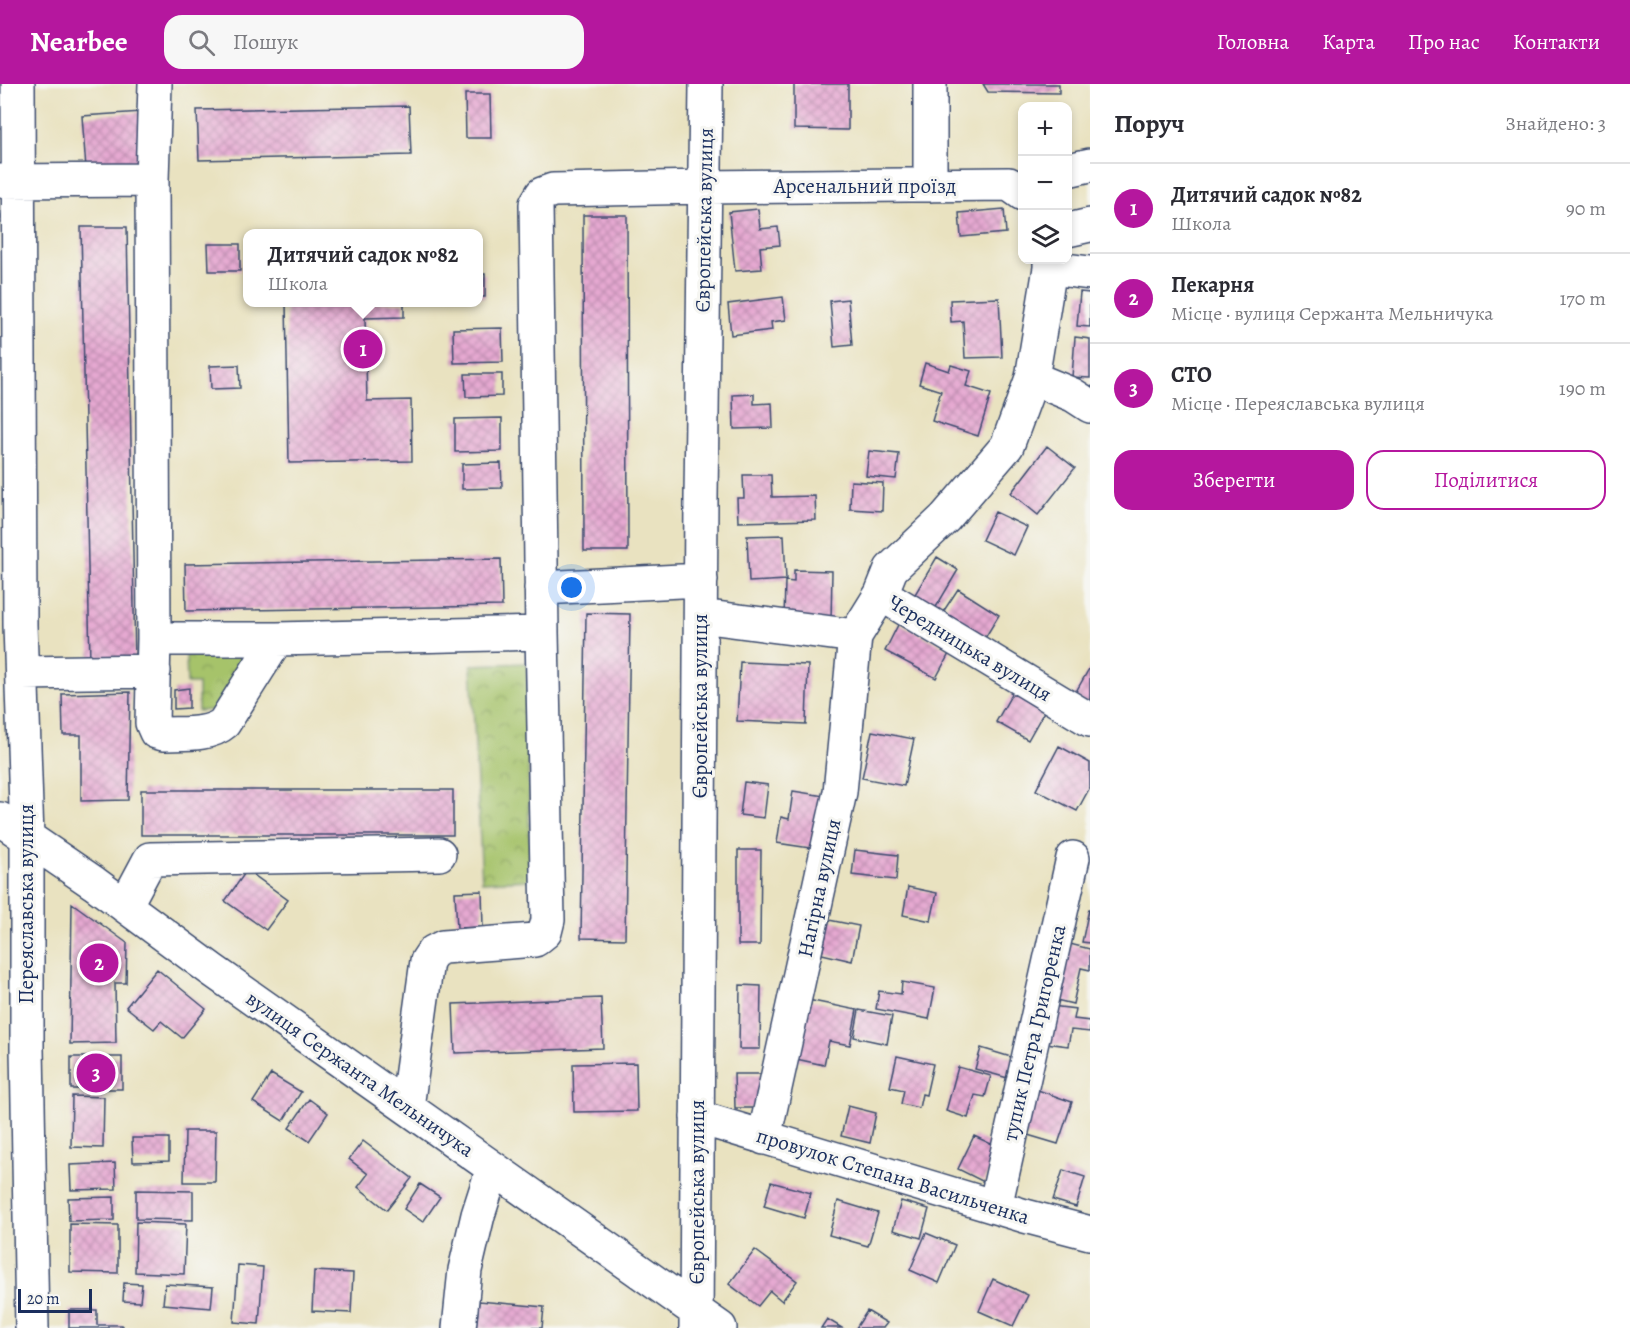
<!DOCTYPE html>
<html lang="uk">
<head>
<meta charset="utf-8">
<style>
	:root { --surface:#fff; --page:#f7f7f7; --text:#2b2b33; --muted:#7c7c81; --line:#e1e1e2; --accent:#b5179e }
	body { margin:0; font-family:Alegreya,serif; background:var(--page); color:var(--text) }
	.controls { position:absolute; right:18px; top:18px; display:grid; overflow:hidden; border-radius:12px; box-shadow:0 3px 9px #0003 }
	.controls button { width:54px; height:54px; display:grid; place-items:center; padding:0; border:0; border-bottom:2px solid var(--line); background:var(--surface); color:var(--text); font:30px sans-serif }
	.scale { position:absolute; left:18px; bottom:15px; width:74px; box-sizing:border-box; padding-left:6px; border:3px solid #1b2f5e; border-top:0; font-size:16px; line-height:21px; white-space:nowrap; color:#1b2f5e; -webkit-text-stroke:4px #f6f6f2; paint-order:stroke }
	.you { position:absolute; left:572px; top:504px; width:21px; height:21px; margin:-15px; border:4px solid #fff; border-radius:50%; background:#1a73e8; box-shadow:0 0 0 9px #1a73e833 }
	.badge { display:grid; place-items:center; width:39px; height:39px; border-radius:50%; background:var(--accent); color:#fff; font-size:20px; font-weight:700 }
	.pin { position:absolute; translate:-50% -50%; border:3px solid #fff; box-shadow:0 2px 6px #0006 }
	.popup { position:absolute; left:243px; top:145px; width:240px; height:78px; box-sizing:border-box; display:grid; place-content:center; border-radius:12px; background:var(--surface); filter:drop-shadow(0 2px 4px #0005); font-size:20px; white-space:nowrap; color:var(--muted) }
	.popup b { font-size:22px; color:var(--text) }
	.popup::after { content:''; position:absolute; left:50%; top:100%; margin-left:-12px; border:12px solid transparent; border-top-color:var(--surface) }
	.list { margin:0; padding:0; list-style:none }
	h2 { display:flex; justify-content:space-between; align-items:center; height:78px; margin:0; padding:0 24px; font-size:26px }
	h2 small { font-size:20px; font-weight:400; color:var(--muted) }
	.list li { display:grid; grid-template-columns:39px 1fr auto; gap:18px; align-items:center; box-sizing:border-box; height:90px; padding:0 24px; border-top:2px solid var(--line) }
	.list b { display:block; font-size:22px; white-space:nowrap }
	.list p { margin:0; font-size:20px; white-space:nowrap; color:var(--muted) }
	.list em { font-size:20px; font-style:normal; color:var(--muted) }
	.actions { display:flex; gap:12px; padding:18px 24px }
	.actions a { flex:1; padding:14px 0; border:2px solid var(--accent); border-radius:18px; text-align:center; font-size:21px; color:var(--accent) }
	.actions .main { background:var(--accent); color:#fff }
	.icon { flex:none; width:33px; height:33px; fill:none; stroke:currentColor; stroke-width:2; stroke-linecap:round; stroke-linejoin:round }
	.map { position:relative; flex:none; width:1090px; height:1244px; overflow:hidden }
	header { display:flex; align-items:center; gap:36px; box-sizing:border-box; height:84px; padding:0 30px; background:var(--accent); color:#fff }
	header strong { font-size:28px }
	nav { display:flex; gap:33px; margin-inline-start:auto; font-size:21px }
	.search { width:420px; height:54px; background:var(--page); display:flex; align-items:center; gap:15px; box-sizing:border-box; padding:0 21px; border-radius:18px; color:var(--muted); font-size:22px }
	main { display:flex }
	aside { flex:1; background:var(--surface) }
	.map>svg:first-child { display:block }
	.park { fill:url(#park-crowns); stroke:#607964; stroke-width:1.5 }
	.building { fill:url(#building-cross-hatch) }
	.lines { fill:none; stroke-linecap:round; stroke-linejoin:round }
	.minor-casing { stroke:#3a4a6d; stroke-width:36 }
	.minor { stroke:#fff; stroke-width:33 }
	.labels { text-anchor:middle; stroke-width:6; stroke-linejoin:round; paint-order:stroke }
	.street-label { font-size:21px; fill:#1b2f5e; stroke:#f6f6f2 }
</style>
</head>
<body>
<header>
<strong>Nearbee</strong>
<div class="search"><svg class="icon" aria-label="search" viewBox="0 0 24 24"><circle cx="10" cy="10" r="6"/><path d="M15 15l6 6"/></svg>Пошук</div>
<nav><a>Головна</a><a>Карта</a><a>Про нас</a><a>Контакти</a></nav>
</header>
<main>
<div class="map">
<svg width="1090" height="1244" viewBox="0 0 1090 1244">
	<defs>
		<pattern id="park-crowns" width="20" height="18" patternUnits="userSpaceOnUse" patternTransform="scale(1.5)"><rect width="20" height="18" fill="#a6c36a"/><path d="M2 6a3 3 0 1 1 6 0M12 15a3 3 0 1 1 6 0" fill="none" stroke="#869f5a"/></pattern>
		<pattern id="building-cross-hatch" width="8" height="8" patternUnits="userSpaceOnUse" patternTransform="scale(1.5)"><rect width="8" height="8" fill="#e6a9d1"/><path d="M0 0l8 8M0 8l8-8" fill="none" stroke="#ba8aad"/></pattern>
	</defs>
	<rect width="100%" height="100%" fill="#f6f6f2"/>
	<filter id="ink" filterUnits="userSpaceOnUse"><feTurbulence type="fractalNoise" baseFrequency=".0167" numOctaves="2"/><feDisplacementMap in="SourceGraphic" scale="12" xChannelSelector="R" yChannelSelector="G"/><feConvolveMatrix kernelMatrix="1 2 1 2 8 2 1 2 1" color-interpolation-filters="sRGB"/></filter>
	<filter id="wash" filterUnits="userSpaceOnUse"><feTurbulence type="fractalNoise" baseFrequency=".008" numOctaves="4" result="noise"/><feDisplacementMap in="SourceGraphic" scale="24" xChannelSelector="R" yChannelSelector="G"/><feGaussianBlur stdDeviation="1.35" result="paint"/><feColorMatrix in="noise" values="0 0 0 0 0 0 0 0 0 0 0 0 0 0 0 0 0 1.4 0 .05"/><feComposite in="paint" operator="in"/></filter>
	<g filter="url(#wash)">
		<rect width="100%" height="100%" fill="#e9e2c0"/>
		<path class="park" d="M250 568 213 626 198 627V600H187L186 569Z
			M527 579 530 796 482 798 471 581Z"/>
		<g id="blocks">
			<path class="building" d="M794 0H848V46L794 45Z
				M983 0H1059V9L988 8Z
				M465 10H490L491 54H466Z
				M409 22 411 71 199 76 197 26Z
				M142 28 146 79 86 84 82 32Z
				M758 125 760 145 778 143 780 161 760 163 762 185 735 187 729 128Z
				M1004 125 1006 149 961 153 959 129Z
				M583 131H627L628 467H584Z
				M81 143H127L135 578 90 579Z
				M208 160H240V187H209Z
				M478 190H485V213H478Z
				M1080 208 1090 209V243L1077 242Z
				M783 213 786 236 771 238 772 246 731 251 728 220Z
				M999 214 1002 273 965 274 963 237 951 238 950 216Z
				M848 215 852 261 834 263 830 217Z
				M286 219H404V233L365 234 367 317 411 316 412 377 289 379Z
				M502 244 503 278 454 279 453 245Z
				M1075 253 1090 255V294L1072 293Z
				M925 279 949 287 951 281 971 287 966 302 991 310 978 352 932 337 941 307 919 300Z
				M239 281 240 304 211 305 210 282Z
				M465 290H502V312L466 313Z
				M754 310V320L772 319 773 344 734 345 733 311Z
				M502 334V367L455 368V335Z
				M1047 362 1075 384 1038 431 1011 409Z
				M869 367 899 370 896 395 866 392Z
				M501 379 502 404 462 405V380Z
				M743 391H771L772 413 815 412 816 436 738 438 737 414H744Z
				M851 397 883 399 882 427 850 425Z
				M995 428 1027 443 1014 471 982 456Z
				M784 451 786 496 749 498 747 452Z
				M937 473 958 486 932 530 911 517Z
				M501 475 502 522 186 527 185 480Z
				M794 486 832 487 831 538 784 536 785 497 794 498Z
				M958 505 999 531 985 554 943 528Z
				M586 529 630 530 625 855 581 854Z
				M899 539 951 566 936 594 885 567Z
				M740 578 808 581 806 640 737 637Z
				M1090 583V622L1073 613Z
				M189 604V624L174 625V606Z
				M1014 606 1046 624 1028 656 996 638Z
				M130 608 128 716 81 717V651H63L62 610Z
				M872 647 914 655 904 702 862 694Z
				M1059 662 1090 679V703L1077 727 1036 706Z
				M744 698 768 701 764 734 740 731Z
				M141 706H453V751H141Z
				M793 707 831 713 823 766 777 759 781 733 789 735Z
				M738 766H761L760 861H738Z
				M855 766 898 771 896 796 852 791Z
				M247 786 288 816 266 846 225 817Z
				M908 803 937 809 931 837 903 831Z
				M482 807 483 843 457 844 455 808Z
				M72 819 127 859 126 899H115L116 959 70 960Z
				M1089 825H1090V859L1082 858Z
				M829 836 859 842 852 877 822 870Z
				M1066 859 1090 865V886L1081 884 1073 920 1052 915Z
				M157 885 206 925 182 954 161 937 154 945 126 923Z
				M902 898 935 904 929 935 876 925 879 907 901 910Z
				M740 901 761 902 760 965H739Z
				M601 914 603 964 455 969 453 920Z
				M808 916 857 926 850 961 829 957 824 981 796 975Z
				M1051 922 1076 925 1074 935 1090 937V948L1071 946 1068 962 1046 959Z
				M859 926 892 932 887 960 854 953Z
				M981 964 1021 976 1015 996 975 985Z
				M897 972 933 980 926 1011 922 1010 919 1024 901 1020 904 1006 890 1003Z
				M71 973H122V1005H71Z
				M636 979 637 1027 574 1028 573 980Z
				M958 983 991 992 985 1013 975 1011 968 1034 946 1027Z
				M271 990 301 1008 283 1037 253 1018Z
				M734 990H761L760 1024H735Z
				M1035 1005 1072 1018 1058 1060 1021 1049Z
				M72 1012 104 1013 103 1064 71 1063Z
				M309 1015 328 1029 309 1057 289 1044Z
				M848 1022 876 1029 870 1059 841 1052Z
				M185 1047H216L215 1098H184Z
				M974 1052 1000 1064 984 1098 958 1085Z
				M132 1054H169V1077L133 1078Z
				M363 1057 412 1094 387 1126 358 1103 368 1090 349 1075Z
				M115 1079 116 1105 71 1106 70 1081Z
				M1063 1086 1085 1093 1076 1123 1053 1116Z
				M771 1098 811 1109 804 1134 764 1122Z
				M420 1100 440 1113 423 1138 404 1125Z
				M136 1106 193 1107V1136L136 1135Z
				M114 1113V1136L69 1137 68 1114Z
				M838 1117 878 1129 868 1162 829 1151Z
				M901 1117 929 1125 921 1154 893 1146Z
				M136 1138 186 1140 184 1190 135 1188Z
				M70 1140 118 1141V1189L70 1188Z
				M926 1149 955 1161 939 1199 910 1186Z
				M755 1166 797 1197 782 1217 770 1207 758 1222 729 1200Z
				M238 1181 263 1183 259 1240 234 1238Z
				M314 1187 353 1189 351 1229 312 1227Z
				M993 1195 1028 1211 1013 1242 979 1227Z
				M124 1199 142 1200 140 1218 123 1217Z
				M165 1200 213 1203 211 1224 163 1220Z
				M479 1217 544 1223 542 1244H476Z
				M69 1226H97V1241H122V1244H69Z
				M867 1227 887 1239 883 1244H856Z
				M827 1235 842 1244H821Z"/>
		</g>
	</g>
	<g filter="url(#ink)">
		<use href="#blocks" fill-opacity="0" stroke="#3a4a6d" stroke-width="1.5"/>
		<g class="lines">
			<g class="minor-casing">
				<path id="minor" d="M18 0 20 541 27 754V964L32 1244
					M1068 86 1090 81
					M152 96 154 555H277L542 549 536 120 542 110 553 106 704 103 1009 100 1023 110
					M0 97 152 96 155 0
					M930 101V0
					M1068 146 1090 141
					M1050 184 1090 189
					M1032 294 1073 311 1090 322
					M541 504 701 496
					M881 510 1090 636
					M701 532 855 552 881 510 891 485 945 434 1007 362 1032 294 1050 184V176
					M154 555 152 639 156 648 163 650C182 649 209 652 224 639L277 555
					M22 589 154 587
					M0 735 94 799 212 886 720 1244
					M125 822 150 775 439 770
					M407 1023 427 877 433 868 443 863 535 856 545 848 548 836 542 549
					M697 1033 1025 1132 1090 1149
					M764 1054 840 708 855 552
					M995 1123 1073 774
					M459 1244 465 1186 478 1131 493 1084
					M696 1244 701 414 706 0"/>
			</g>
			<use href="#minor" class="minor"/>
		</g>
	</g>
	<g class="labels">
		<g class="street-label">
			<text x="865" y="109">Арсенальний проїзд</text>
			<text transform="translate(704 136) rotate(-89)" y="7">Європейська вулиця</text>
			<text transform="translate(970 564) rotate(31)" y="7">Чередницька вулиця</text>
			<text transform="translate(700 622) rotate(-90)" y="7">Європейська вулиця</text>
			<text transform="translate(819 804) rotate(-78)" y="7">Нагірна вулиця</text>
			<text transform="translate(26 820) rotate(-90)" y="7">Переяславська вулиця</text>
			<text transform="translate(1034 949) rotate(-77)" y="7">тупик Петра Григоренка</text>
			<text transform="translate(360 990) rotate(35)" y="7">вулиця Сержанта Мельничука</text>
			<text transform="translate(893 1092) rotate(17)" y="7">провулок Степана Васильченка</text>
			<text transform="translate(697 1108) rotate(-90)" y="7">Європейська вулиця</text>
		</g>
	</g>
</svg>
<div class="controls">
<button>+</button>
<button>−</button>
<button><svg class="icon" aria-label="layers" viewBox="0 0 24 24"><path d="M12 4l9 5-9 5-9-5zM3 14l9 5 9-5"/></svg></button>
</div>
<div class="scale">20 m</div>
<div class="you"></div>
<div class="pin badge" style="left:363px;top:265px">1</div>
<div class="popup"><b>Дитячий садок №82</b>Школа</div>
<div class="pin badge" style="left:99px;top:879px">2</div>
<div class="pin badge" style="left:96px;top:989px">3</div>
</div>
<aside>
<h2>Поруч<small>Знайдено: 3</small></h2>
<ul class="list">
<li><span class="badge">1</span><div><b>Дитячий садок №82</b><p>Школа</p></div><em>90 m</em></li>
<li><span class="badge">2</span><div><b>Пекарня</b><p>Місце · вулиця Сержанта Мельничука</p></div><em>170 m</em></li>
<li><span class="badge">3</span><div><b>СТО</b><p>Місце · Переяславська вулиця</p></div><em>190 m</em></li>
</ul>
<div class="actions"><a class="main">Зберегти</a><a>Поділитися</a></div>
</aside>
</main>
</body>
</html>
